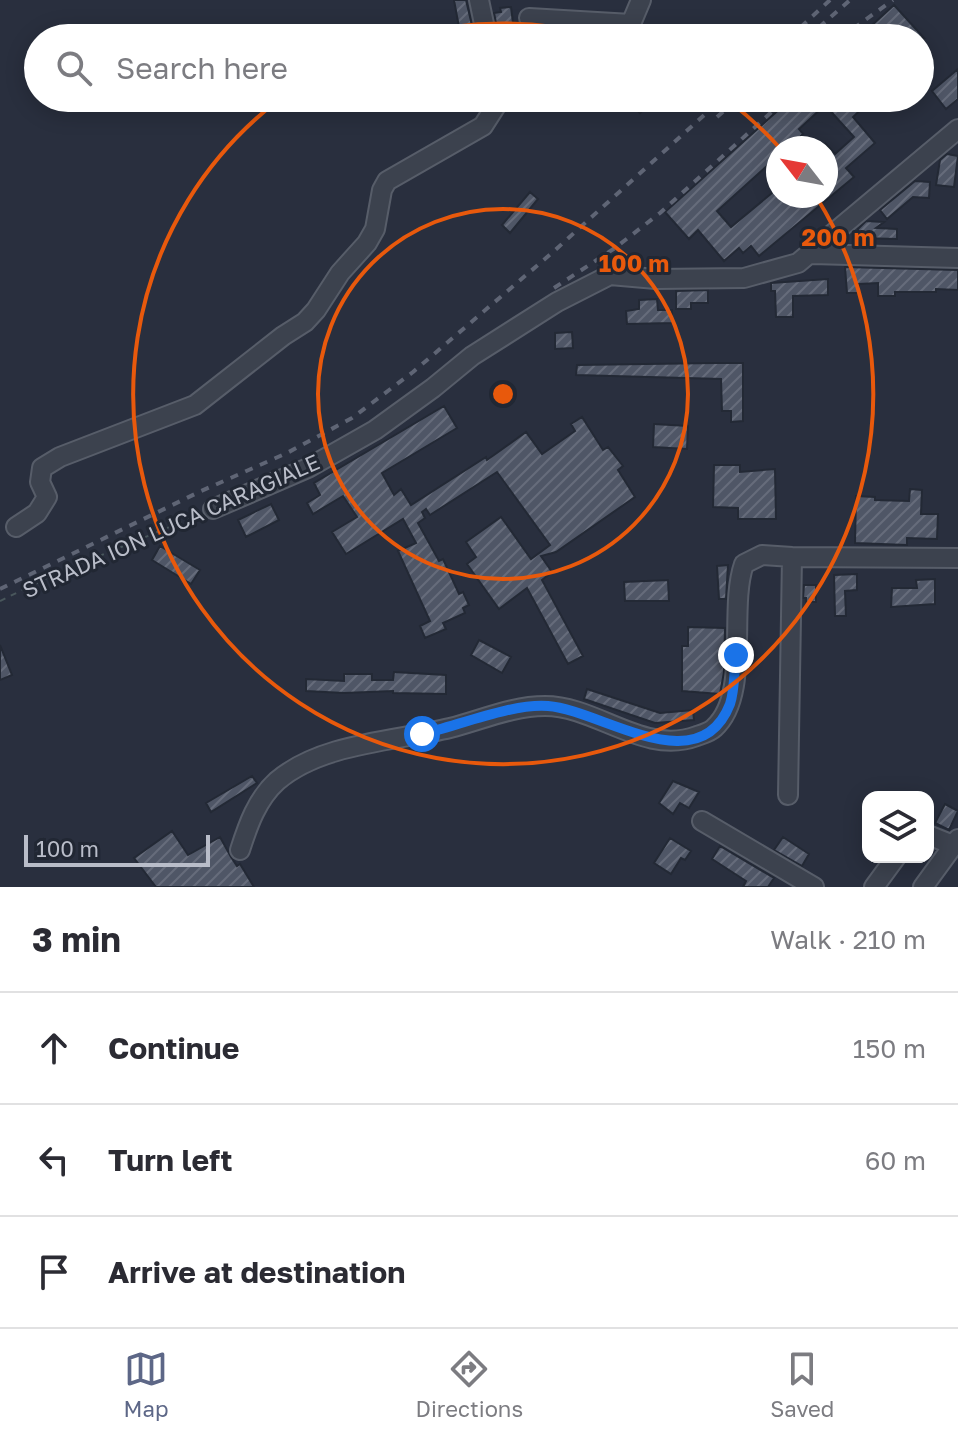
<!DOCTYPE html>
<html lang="en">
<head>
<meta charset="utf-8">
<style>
	:root { --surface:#fff; --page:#f7f7f7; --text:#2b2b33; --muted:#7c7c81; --line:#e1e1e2; --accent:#5d6787 }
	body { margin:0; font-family:"Golos Text",sans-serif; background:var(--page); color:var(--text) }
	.controls { position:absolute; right:24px; bottom:24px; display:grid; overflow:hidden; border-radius:16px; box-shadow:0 4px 20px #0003 }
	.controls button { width:72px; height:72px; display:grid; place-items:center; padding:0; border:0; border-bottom:2px solid var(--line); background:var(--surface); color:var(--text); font:40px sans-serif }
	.compass { position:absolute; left:766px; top:136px; width:72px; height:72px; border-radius:50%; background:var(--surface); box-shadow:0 4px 20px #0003; rotate:301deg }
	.scale { position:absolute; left:24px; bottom:20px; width:186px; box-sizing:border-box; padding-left:8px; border:4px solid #b9bdc9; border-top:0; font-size:22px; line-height:28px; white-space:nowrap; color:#b9bdc9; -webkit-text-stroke:6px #212733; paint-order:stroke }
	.stop { position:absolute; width:24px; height:24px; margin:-18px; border:6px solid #1a73e8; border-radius:50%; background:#fff }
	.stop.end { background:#1a73e8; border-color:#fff; box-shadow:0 2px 8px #0008 }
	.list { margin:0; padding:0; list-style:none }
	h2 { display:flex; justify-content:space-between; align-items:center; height:104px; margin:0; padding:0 32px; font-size:34px }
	h2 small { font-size:26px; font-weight:400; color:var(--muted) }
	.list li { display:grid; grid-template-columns:52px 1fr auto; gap:24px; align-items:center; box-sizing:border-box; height:112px; padding:0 32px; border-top:2px solid var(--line) }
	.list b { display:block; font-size:30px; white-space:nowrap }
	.list em { font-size:26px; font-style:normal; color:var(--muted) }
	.icon { flex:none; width:44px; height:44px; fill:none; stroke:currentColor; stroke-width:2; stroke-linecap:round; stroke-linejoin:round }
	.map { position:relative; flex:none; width:958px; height:887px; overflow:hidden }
	.search { position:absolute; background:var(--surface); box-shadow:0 4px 20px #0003; left:24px; right:24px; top:24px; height:88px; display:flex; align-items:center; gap:20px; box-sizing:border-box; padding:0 28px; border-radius:44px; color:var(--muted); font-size:30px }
	.sheet { height:440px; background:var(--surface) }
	nav { display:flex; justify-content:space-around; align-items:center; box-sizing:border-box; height:112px; border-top:2px solid var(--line); background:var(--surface); font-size:22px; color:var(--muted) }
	nav a { display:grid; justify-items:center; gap:4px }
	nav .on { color:var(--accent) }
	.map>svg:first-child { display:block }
	.building { fill:url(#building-hatch); stroke:#232935; stroke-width:2; fill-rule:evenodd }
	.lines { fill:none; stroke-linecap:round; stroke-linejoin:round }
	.minor-casing { stroke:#575d69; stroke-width:22 }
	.path { stroke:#49575c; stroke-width:2; stroke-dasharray:6 6; stroke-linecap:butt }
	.minor { stroke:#3c424e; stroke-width:18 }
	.rail { stroke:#5f6575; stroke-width:4; stroke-dasharray:8 8; stroke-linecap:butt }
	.route { stroke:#1a73e8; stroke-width:10 }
	.ring { fill:none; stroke:#e8590c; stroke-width:4 }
	.labels { text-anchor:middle; stroke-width:6; stroke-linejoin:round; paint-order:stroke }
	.street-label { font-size:22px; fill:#b9bdc9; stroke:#212733 }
	.centre { fill:#e8590c; stroke:#212733; stroke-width:4 }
	.ring-label { font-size:24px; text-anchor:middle; font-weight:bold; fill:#e8590c; stroke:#212733; stroke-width:6; stroke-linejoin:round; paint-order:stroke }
</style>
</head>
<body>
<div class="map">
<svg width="958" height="887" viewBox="0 0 958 887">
	<defs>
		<pattern id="building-hatch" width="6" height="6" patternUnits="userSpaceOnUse" patternTransform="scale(2)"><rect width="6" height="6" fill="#4f5666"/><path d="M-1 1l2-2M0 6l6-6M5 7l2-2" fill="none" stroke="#666c7b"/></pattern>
	</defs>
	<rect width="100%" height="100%" fill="#292f3e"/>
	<path class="building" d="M454 0H466L475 38H461Z
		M894 5 924 38H858Z
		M511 7 514 31 507 32 508 38H499L494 13 501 12 500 8Z
		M958 69V99L946 109 932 91Z
		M624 98H654L640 113Z
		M792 98H873L853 117 875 143 846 168 854 177 759 256 751 246 743 253 739 248 724 261 698 230 689 239 665 212ZM825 105 854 137 835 154 826 144V196H778V188L731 227 717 211 778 156V148H787L803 134 799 129Z
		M947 154 958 156 954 187 936 185 940 160Z
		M915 181 930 182 929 198 913 197 887 219 880 210Z
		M530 192 538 199 510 233 502 225Z
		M866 221 884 222 876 228 897 229V239L858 238V229Z
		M845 267 958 270V290L936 289V292H895V296H878V283L859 284V293H847Z
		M828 279V295L793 296V317H776L775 291H771V283Z
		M708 290V303H691V309H676V291Z
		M657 299 658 310H672V323L627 324 626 311 639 309V300Z
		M572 332 573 348 555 349V333Z
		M715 363H743V421L731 422V411H722L721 379 576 375 577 365Z
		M444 406 457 428 382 473 394 495 401 489 411 505 486 457 487 460 526 432 542 454 575 431 571 424 582 417 603 450 608 447 623 466 618 470 635 497 556 552 541 556 552 572 542 580 583 656 568 664 527 588 499 609 467 564 476 557 466 542 501 517 531 559 550 545 497 472 430 515 426 509 422 512 425 518 418 523 439 561 443 559 459 594 463 592 469 605 463 608 465 613 443 623 446 629 425 638 420 626 430 621 398 551 416 543 403 519 346 554 332 532 357 517 343 496 313 514 307 503 320 495 314 483Z
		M654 424 688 426 687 449 653 447Z
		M714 465H740V472L775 469 776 519H738V508L713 507Z
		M910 489 922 490 921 514H938L937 539 907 538V545L855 543 856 496 875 497V500L909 501Z
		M271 504 279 520 246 537 238 520Z
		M160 546 200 570 191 584 152 560Z
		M728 565 726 599H719L717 566Z
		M857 574V590L845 591 846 616H835L834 575Z
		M935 579V604L891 607 892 588H917L916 580Z
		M668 580 669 601H625L624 582Z
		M804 585H816V602H806V598H803Z
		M688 627 725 628 724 672 720 694 682 691V646H688Z
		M479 640 511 657 502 673 471 655Z
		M0 645 12 675 0 680Z
		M394 672 446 675V694L393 693V691L344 693 306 691V679L344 681V674H372V680H393Z
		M587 689 660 713 693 710 694 720 655 723 584 699Z
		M252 776 257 783 211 812 206 803Z
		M673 781 699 792 689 808 680 803 673 814 659 803Z
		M945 804 958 811 949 830 935 823Z
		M172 831 188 855 220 837 231 857 237 866 240 864 254 887H156L134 858Z
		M783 837 809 854 802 866 774 850Z
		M670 838 691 851 685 860 681 858 671 874 654 863Z
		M720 846 774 878 768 887H743L746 881 712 859Z"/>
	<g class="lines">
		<g class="minor-casing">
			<path id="minor" d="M479 0 487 38
				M529 18 631 24
				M625 38 641 0
				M812 254 958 258
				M213 509 308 468 375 430 433 388 472 356 557 302 610 275 656 279 744 278 798 263 958 129
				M16 527 37 513 47 497 40 482 42 468 60 457 195 405 283 336 305 322 316 310 340 273 367 243 375 229 382 190 387 181 483 126 501 98
				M788 795 792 557
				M702 821 814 887
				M928 835 953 845
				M240 850C248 825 257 799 277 781 321 743 396 741 450 728 482 720 512 706 545 706 597 706 644 756 697 736 703 734 710 732 714 728 751 695 728 610 744 564L762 555 792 557 958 558
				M874 887 896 857
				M923 887 958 839"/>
		</g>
		<path class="path" d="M0 601 51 576 201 514"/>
		<use href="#minor" class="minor"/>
		<path class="rail" d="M789 38 830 0
			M807 38 850 0
			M840 38 893 0
			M717 117 739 98
			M554 288 615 248 660 213 787 98
			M0 589 199 492 287 453 352 418 413 372 553 252 723 98"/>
	</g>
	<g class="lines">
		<path class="route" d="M422 734C457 726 513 703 548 706 601 710 699 784 730 704 735 689 734 670 736 655"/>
	</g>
	<g class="ring">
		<circle cx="503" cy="394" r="185"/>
		<path d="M404 37A370 370 0 0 1 602 37M726 99A370 370 0 0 1 778 146M817 198A370 370 0 1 1 280 99"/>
	</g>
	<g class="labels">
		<g class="street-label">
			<text transform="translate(171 526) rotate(-24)" y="8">STRADA ION LUCA CARAGIALE</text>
		</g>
	</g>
	<circle cx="503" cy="394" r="12" class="centre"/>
	<g class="ring-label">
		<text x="838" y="246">200 m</text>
		<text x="634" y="272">100 m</text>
	</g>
</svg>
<div class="controls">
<button><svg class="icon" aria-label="layers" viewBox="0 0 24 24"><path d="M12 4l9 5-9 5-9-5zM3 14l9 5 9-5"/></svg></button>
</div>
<svg class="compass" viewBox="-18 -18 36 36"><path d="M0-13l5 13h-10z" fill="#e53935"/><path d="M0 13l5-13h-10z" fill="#7c7c81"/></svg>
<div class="scale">100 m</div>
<div class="stop" style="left:422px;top:734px"></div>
<div class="stop end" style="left:736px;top:655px"></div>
<div class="search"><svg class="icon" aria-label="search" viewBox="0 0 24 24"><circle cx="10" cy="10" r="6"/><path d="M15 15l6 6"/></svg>Search here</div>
</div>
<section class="sheet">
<h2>3 min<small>Walk · 210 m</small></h2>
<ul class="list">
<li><svg class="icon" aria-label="ahead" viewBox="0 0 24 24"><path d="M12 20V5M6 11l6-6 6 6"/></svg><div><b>Continue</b></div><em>150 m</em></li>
<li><svg class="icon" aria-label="left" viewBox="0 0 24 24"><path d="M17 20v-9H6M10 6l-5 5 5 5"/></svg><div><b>Turn left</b></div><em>60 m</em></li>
<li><svg class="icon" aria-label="arrive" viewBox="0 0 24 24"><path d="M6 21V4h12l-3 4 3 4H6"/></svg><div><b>Arrive at destination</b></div></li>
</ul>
</section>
<nav>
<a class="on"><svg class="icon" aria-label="map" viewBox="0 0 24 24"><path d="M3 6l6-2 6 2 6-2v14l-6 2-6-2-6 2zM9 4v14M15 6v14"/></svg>Map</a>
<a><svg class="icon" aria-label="directions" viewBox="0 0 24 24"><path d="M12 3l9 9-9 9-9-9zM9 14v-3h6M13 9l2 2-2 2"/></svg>Directions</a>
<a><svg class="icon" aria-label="saved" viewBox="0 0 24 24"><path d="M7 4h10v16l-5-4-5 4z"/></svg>Saved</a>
</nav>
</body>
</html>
